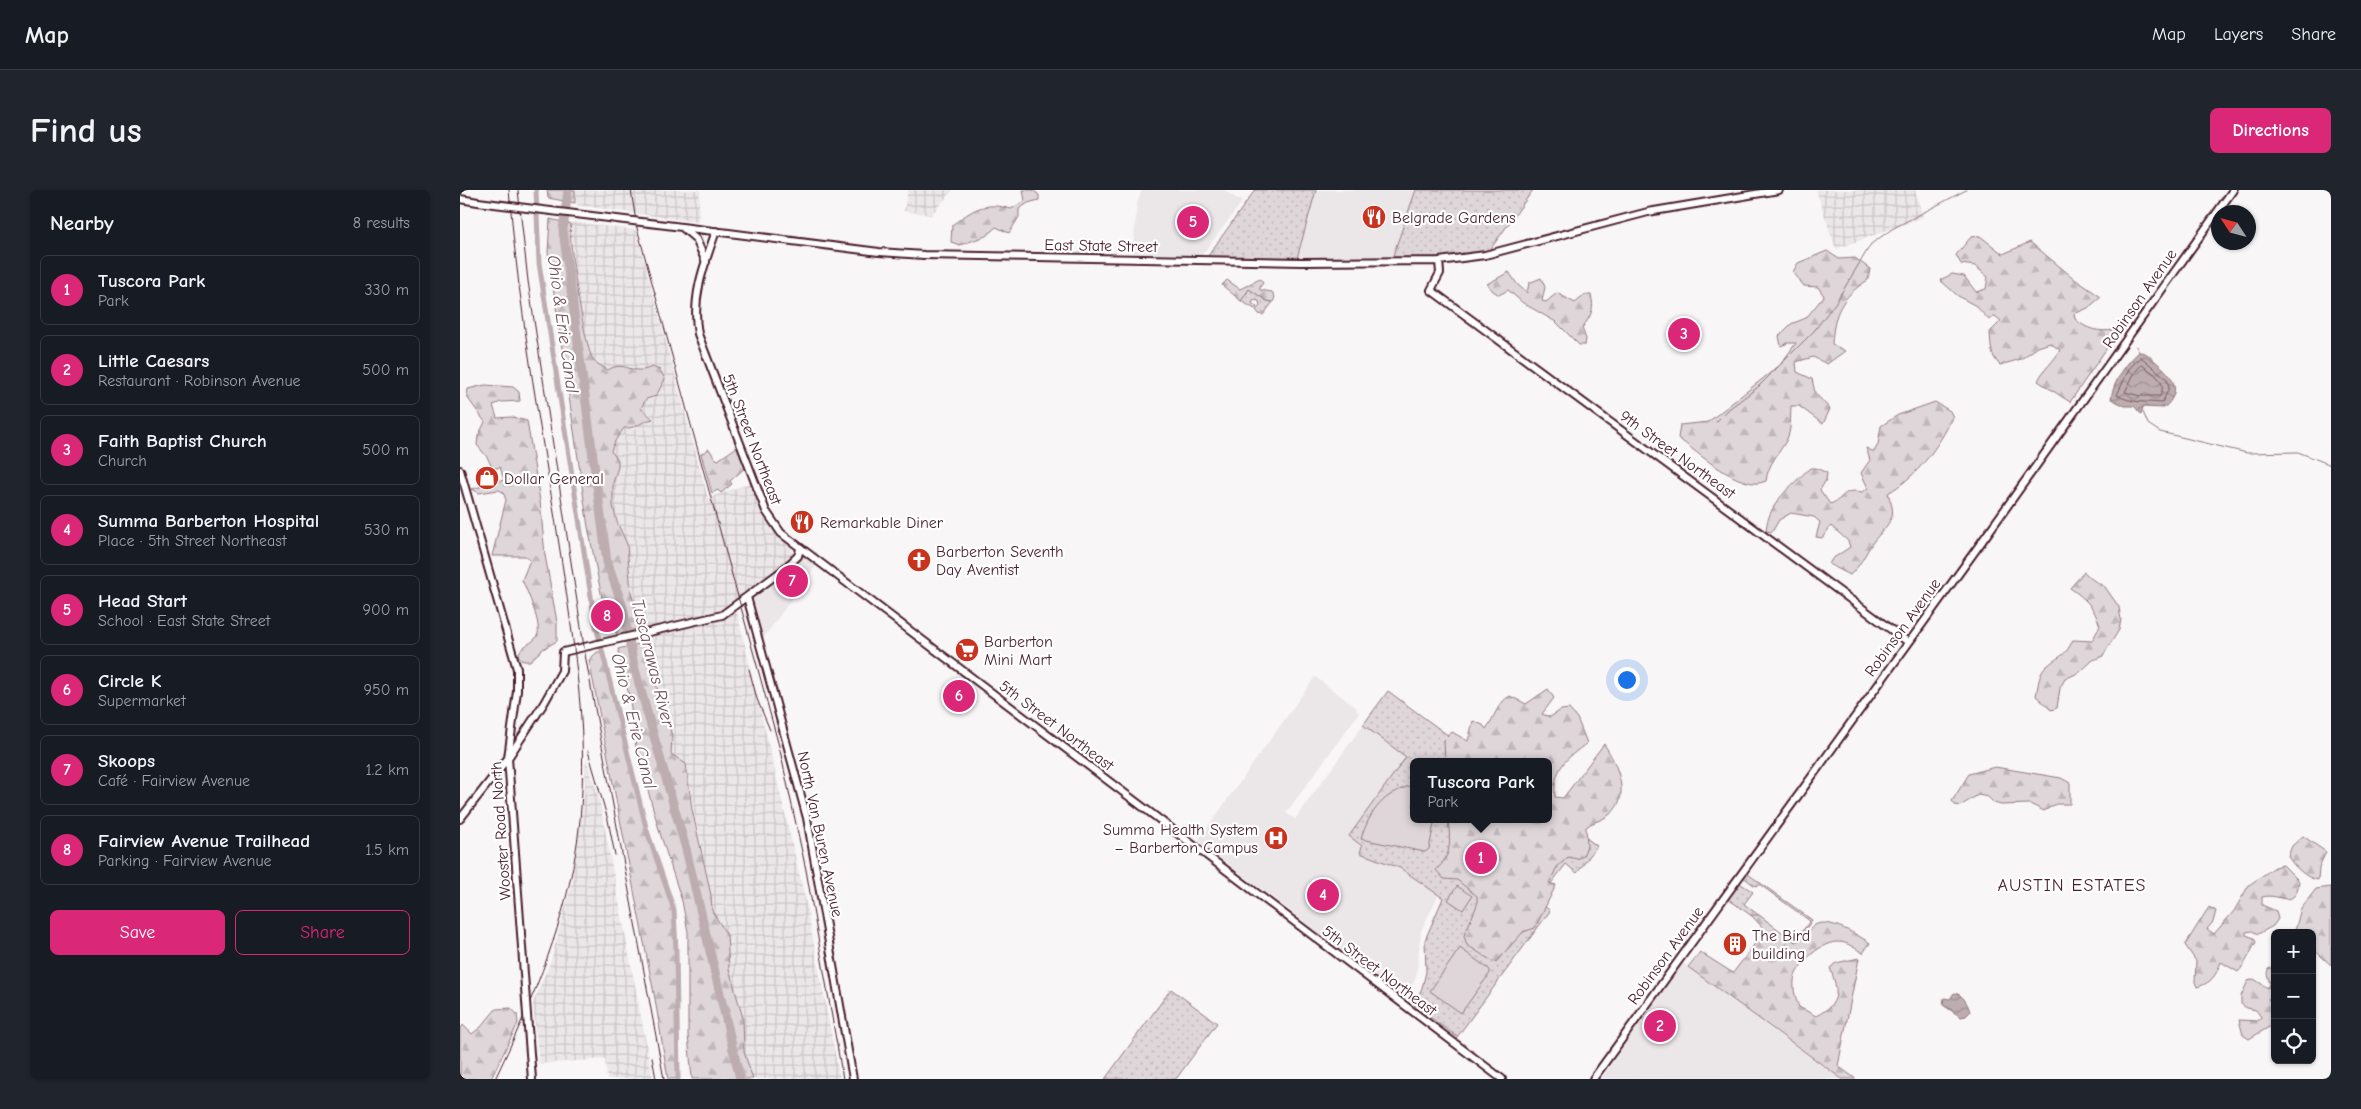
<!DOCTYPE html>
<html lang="en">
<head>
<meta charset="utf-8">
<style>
	:root { --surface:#171b24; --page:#20242c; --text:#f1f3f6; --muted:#9ea1a6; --line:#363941; --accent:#db2777 }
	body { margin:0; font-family:"Comic Neue",sans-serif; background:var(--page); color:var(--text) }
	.controls { position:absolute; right:15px; bottom:15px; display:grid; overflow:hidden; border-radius:8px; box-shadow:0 1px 4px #0004 }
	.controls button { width:45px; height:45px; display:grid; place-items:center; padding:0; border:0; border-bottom:1px solid var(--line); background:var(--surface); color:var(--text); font:25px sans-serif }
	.compass { position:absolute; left:1751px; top:15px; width:45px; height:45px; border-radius:50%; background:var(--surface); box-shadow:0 1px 4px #0004; rotate:306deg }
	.you { position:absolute; left:1166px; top:489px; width:18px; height:18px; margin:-12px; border:4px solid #fff; border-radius:50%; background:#1a73e8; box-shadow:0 0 0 8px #1a73e833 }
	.badge { display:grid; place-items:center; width:32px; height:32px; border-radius:50%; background:var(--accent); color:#fff; font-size:16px; font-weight:700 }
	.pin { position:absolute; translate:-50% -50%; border:2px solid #fff; box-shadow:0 1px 5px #0006 }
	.popup { position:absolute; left:950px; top:568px; width:142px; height:65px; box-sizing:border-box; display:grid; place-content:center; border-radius:8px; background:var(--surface); filter:drop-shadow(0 1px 4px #0005); font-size:16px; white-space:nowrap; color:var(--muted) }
	.popup b { font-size:19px; color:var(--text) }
	.popup::after { content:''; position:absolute; left:50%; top:100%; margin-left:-10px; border:10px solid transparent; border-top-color:var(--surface) }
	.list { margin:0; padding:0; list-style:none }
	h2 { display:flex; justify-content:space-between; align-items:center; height:65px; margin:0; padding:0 20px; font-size:21px }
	h2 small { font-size:16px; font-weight:400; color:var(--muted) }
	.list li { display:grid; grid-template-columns:32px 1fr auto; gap:15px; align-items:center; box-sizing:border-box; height:70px; margin:0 10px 10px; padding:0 10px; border:1px solid var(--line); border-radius:8px }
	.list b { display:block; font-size:19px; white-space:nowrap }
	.list p { margin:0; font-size:16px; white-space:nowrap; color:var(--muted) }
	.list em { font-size:16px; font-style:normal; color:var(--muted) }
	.actions { display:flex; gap:10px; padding:15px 20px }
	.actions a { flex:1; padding:11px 0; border:1px solid var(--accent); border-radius:8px; text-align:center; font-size:18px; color:var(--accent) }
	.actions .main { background:var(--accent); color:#fff }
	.icon { flex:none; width:28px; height:28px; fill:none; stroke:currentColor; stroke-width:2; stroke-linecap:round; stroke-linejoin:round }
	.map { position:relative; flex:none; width:1871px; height:889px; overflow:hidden; border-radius:8px }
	header { display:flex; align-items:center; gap:30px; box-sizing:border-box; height:70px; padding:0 25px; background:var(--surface); border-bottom:1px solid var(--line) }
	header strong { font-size:24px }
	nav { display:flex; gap:28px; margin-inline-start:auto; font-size:18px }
	.intro { display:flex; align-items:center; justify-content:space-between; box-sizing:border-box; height:120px; padding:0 30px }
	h1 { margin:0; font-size:35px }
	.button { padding:12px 22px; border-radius:8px; background:var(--accent); color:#fff; font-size:18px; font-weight:700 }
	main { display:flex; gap:30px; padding:0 30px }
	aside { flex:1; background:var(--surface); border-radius:8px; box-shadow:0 1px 4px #0004 }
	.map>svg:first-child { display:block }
	.built { fill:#ebe6e8 }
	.industrial { fill:url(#industrial-grid) }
	.grass { fill:url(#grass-dots); stroke:#947a82 }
	.forest { fill:url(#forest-firs); stroke:#947a82 }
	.garden { fill:#ded6d9; stroke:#947a82 }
	.water { fill:url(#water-waves); stroke:#8f747b }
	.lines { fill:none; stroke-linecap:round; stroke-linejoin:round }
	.shore { stroke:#785860; stroke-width:1 }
	.stream { stroke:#8f747b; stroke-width:1 }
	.canal { stroke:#bdadb0; stroke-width:5 }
	.river { stroke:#bdadb0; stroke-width:9 }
	.secondary-casing { stroke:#4a1f2b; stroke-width:10 }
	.secondary { stroke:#fff; stroke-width:6 }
	.rail { stroke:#4a1f2b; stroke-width:1 }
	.secondary-bridge-casing { stroke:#4a1f2b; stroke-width:10; stroke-linecap:butt }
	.secondary-bridge { stroke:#fff; stroke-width:6 }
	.labels { text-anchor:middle; stroke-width:4.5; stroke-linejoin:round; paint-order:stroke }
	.poi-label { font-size:16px; fill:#4a1f2b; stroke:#fff; text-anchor:start }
	.street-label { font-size:16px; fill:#4a1f2b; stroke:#fff }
	.water-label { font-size:18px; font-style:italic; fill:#72515a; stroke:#fff }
	.neighbourhood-label { font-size:18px; letter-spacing:1px; fill:#4a1f2b; stroke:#fff }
</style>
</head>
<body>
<header>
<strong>Map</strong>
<nav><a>Map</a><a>Layers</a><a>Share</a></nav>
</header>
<div class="intro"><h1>Find us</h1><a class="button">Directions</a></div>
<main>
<aside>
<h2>Nearby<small>8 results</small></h2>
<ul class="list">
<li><span class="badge">1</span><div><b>Tuscora Park</b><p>Park</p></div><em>330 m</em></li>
<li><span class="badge">2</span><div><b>Little Caesars</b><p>Restaurant · Robinson Avenue</p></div><em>500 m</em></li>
<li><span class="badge">3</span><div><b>Faith Baptist Church</b><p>Church</p></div><em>500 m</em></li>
<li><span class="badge">4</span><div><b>Summa Barberton Hospital</b><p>Place · 5th Street Northeast</p></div><em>530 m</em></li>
<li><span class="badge">5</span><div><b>Head Start</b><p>School · East State Street</p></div><em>900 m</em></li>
<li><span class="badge">6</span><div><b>Circle K</b><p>Supermarket</p></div><em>950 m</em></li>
<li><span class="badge">7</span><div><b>Skoops</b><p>Café · Fairview Avenue</p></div><em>1.2 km</em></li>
<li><span class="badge">8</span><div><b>Fairview Avenue Trailhead</b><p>Parking · Fairview Avenue</p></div><em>1.5 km</em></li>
</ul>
<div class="actions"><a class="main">Save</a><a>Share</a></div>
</aside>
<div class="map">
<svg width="1871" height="889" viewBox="0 0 1871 889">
	<defs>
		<pattern id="industrial-grid" width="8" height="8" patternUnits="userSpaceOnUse" patternTransform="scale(1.25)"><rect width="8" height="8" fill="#ebe6e8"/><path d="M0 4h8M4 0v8" fill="none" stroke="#cbc5c7"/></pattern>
		<pattern id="grass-dots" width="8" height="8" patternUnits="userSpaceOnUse" patternTransform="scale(1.25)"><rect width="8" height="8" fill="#ded6d9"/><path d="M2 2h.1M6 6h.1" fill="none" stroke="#c0b7ba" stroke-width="1.8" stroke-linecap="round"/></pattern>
		<pattern id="forest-firs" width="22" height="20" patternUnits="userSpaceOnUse" patternTransform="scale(1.25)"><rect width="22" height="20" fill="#ded6d9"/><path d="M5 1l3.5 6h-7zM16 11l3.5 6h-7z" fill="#c0b7ba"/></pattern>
		<pattern id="water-waves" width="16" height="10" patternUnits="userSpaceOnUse" patternTransform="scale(1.25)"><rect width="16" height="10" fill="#bdadb0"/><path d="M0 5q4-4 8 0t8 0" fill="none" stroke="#9c8c8f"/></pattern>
	</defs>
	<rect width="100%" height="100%" fill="#f8f6f7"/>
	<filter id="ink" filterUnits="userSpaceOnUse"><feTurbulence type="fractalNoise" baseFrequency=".02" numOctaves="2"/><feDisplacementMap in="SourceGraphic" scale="10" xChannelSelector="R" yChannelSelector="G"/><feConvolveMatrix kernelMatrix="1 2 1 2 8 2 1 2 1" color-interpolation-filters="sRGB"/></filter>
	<g filter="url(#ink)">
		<path class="built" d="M682 0H764L782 12 742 65 673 63 677 13Z
			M856 0H957L930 72H836Z
			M341 361 357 374 302 450 289 407Z
			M855 487 897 518 896 520 899 523 826 623 835 629 903 535 946 567 889 646 902 656 900 663 940 678 979 704 961 741 956 788 945 808 738 651Z
			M1221 772 1342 861 1382 889H1141Z"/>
		<path class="industrial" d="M115 0H240L238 32 117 15Z
			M448 0H493L471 25 444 21Z
			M1356 0H1455L1463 27 1376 59Z
			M112 32 176 40 248 308 290 293 303 327 314 340 331 355 333 364 331 368 261 420 185 439V436L176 420 171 402 167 354 157 332 153 315V293L158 277 157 270 151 261 155 251 164 238 174 239 186 230 194 228 181 218 186 209 182 182 171 180 165 176 148 180 136 174 131 165 121 126 110 37Z
			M276 418 345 708 380 889H293L284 862 283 828 269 779 267 745 252 721 251 705 229 597 211 564 212 546 181 447Z
			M126 569 139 608 193 889H147L145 869 79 874 73 813 91 770 112 692 125 598Z"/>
		<path class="grass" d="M795 0H856L837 68 745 70Z
			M956 0H1073L1029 61 990 69 932 68Z
			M789 99 807 111 813 112 803 125 799 124 796 120 800 116 799 111 794 110 792 113 797 117 795 119 781 111Z
			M928 501 1024 572H954V629H1088L1089 620 1137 656 1117 683 1106 674 1078 710 1090 721 997 847 954 815 962 798 966 782 965 750 983 708 940 678 900 663 902 656 889 646 946 567 903 535Z
			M1285 682 1352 730 1334 756 1268 709 1267 707 1278 692 1293 702 1284 714 1334 752 1350 731 1299 694 1295 696 1282 686Z
			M711 799 757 833 716 889H645Z"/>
		<path class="forest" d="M87 0H115V13L88 8Z
			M563 0H573L579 5V10L568 13 559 19V27L549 43 536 37 526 46 500 55 491 52 492 35C514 19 524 11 551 19L565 11Z
			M90 29 111 34C107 48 124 149 131 165 134 173 141 176 148 180 166 169 171 187 192 177L200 180 205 189 196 206 186 209 181 218 193 229C181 231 177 239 164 238L155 251 151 261 158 270V277L153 293V316L157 332 167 354 171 402 176 420 185 436 157 445 142 408 128 337 88 62Z
			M1520 46 1543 64 1570 52 1616 90 1641 107 1628 118 1614 124 1615 129C1627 140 1639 142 1654 140L1649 155 1610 212 1578 191C1583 179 1594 172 1600 160L1590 153 1578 157 1561 169 1540 175C1530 166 1531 155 1530 142L1541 131 1535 126 1529 130 1516 116 1498 106 1480 90 1492 84 1504 86 1516 102 1526 99 1528 87 1515 76 1501 74 1496 65 1511 47Z
			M1367 61 1379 69 1395 68 1410 79 1408 90C1381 107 1374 123 1372 154L1385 161 1367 174 1353 167 1336 172 1337 182 1352 189 1355 203 1370 219 1363 234 1339 216H1331C1330 228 1332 240 1326 251 1318 265 1308 274 1306 291 1282 303 1237 262 1218 248L1220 235 1248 232 1320 175 1336 153H1328L1321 156 1319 146 1331 134 1346 128 1364 106 1358 97 1344 96 1333 82 1338 73Z
			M1049 82 1057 94 1067 103 1069 93 1081 88 1085 97 1082 111 1086 112 1097 103 1115 113 1125 105H1131C1135 119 1131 126 1122 138L1126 149 1125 155H1119L1096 132 1063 113 1048 100 1039 105 1033 101 1027 94Z
			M800 89 803 93 800 97V100L812 102 815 107 813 112 807 111 789 99 781 111 762 95 767 90 780 99Z
			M25 195 53 197 59 202 60 211 41 212 33 215 37 228 52 227 67 231 80 311 85 365 97 432V451L83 459 70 471H63L58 465C62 454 73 454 77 446 83 437 67 400 62 390L70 370 65 366H32L46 310 43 302 39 300 19 303 12 299 44 290 40 277 33 279 27 267 17 255 18 246 25 232 7 207 8 199Z
			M1475 212 1490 221 1493 227C1478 257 1458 286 1428 303 1430 311 1434 318 1432 326 1428 337 1420 343 1413 352 1405 364 1401 375 1390 385L1369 374 1372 369 1390 357 1388 351 1371 336 1362 348 1356 347 1360 332 1354 327 1331 323 1319 330 1312 342 1306 341C1308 313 1331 296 1350 278H1356L1367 283 1366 290 1360 300 1370 314C1385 309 1382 298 1402 302L1408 298 1401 283 1410 270 1406 258 1414 262 1418 254 1421 236 1438 225Z
			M277 257 286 277 270 291 272 294 261 303 258 300 252 303 241 264 249 259 255 268 258 270Z
			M1624 382 1633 390 1645 397 1659 417 1661 430 1659 440 1642 467 1633 470 1620 482 1605 489 1600 498 1597 518 1591 520 1576 506C1578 496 1579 482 1587 476 1601 464 1604 468 1613 450L1632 451 1640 436C1634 417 1626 409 1610 398Z
			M183 453 212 546 211 564 226 574 232 619 251 705 252 721 267 745 269 779 283 828 284 862 293 889H232L228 845V742L222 711 200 643 176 558 170 510 158 459Z
			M137 462H143L187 641 214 720 218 889H208L195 809 129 470Z
			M1088 499 1094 508 1082 524 1090 527 1101 520 1109 519 1117 528 1127 553C1106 569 1093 578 1095 607L1103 608 1144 554C1157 574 1174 610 1146 627 1140 631 1132 632 1126 637L1127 656 1123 666 1117 669 1108 667 1097 677 1089 693 1096 695 1075 738 1063 742 1036 772 1032 771 1007 755 1004 746 1017 715V706L997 690 984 689 976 680C993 664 990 651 988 629H1088V572H985L984 550 992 542 1008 551 1013 531 1023 535 1026 539C1035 527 1037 513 1050 506L1066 514Z
			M1535 577 1601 588 1610 593V614H1596L1584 621 1570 614 1541 615 1534 613 1528 607 1518 605 1500 616 1495 615 1492 611 1509 584Z
			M1843 646 1866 662 1859 677 1858 690C1847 689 1832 675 1828 666L1832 656Z
			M1823 675 1839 691C1835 722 1821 702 1802 707V715L1816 721 1818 729 1813 736 1798 744 1792 741 1786 742V745L1794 748 1796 752C1791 761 1785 775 1778 782L1761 772C1756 785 1752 793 1737 797L1735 792 1736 771 1725 755 1749 717 1756 721 1753 732 1747 739 1754 744 1774 721 1789 695 1815 677Z
			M1871 697V775L1852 758V743L1835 741 1841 718 1856 699Z
			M1291 725H1299L1335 752C1348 747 1346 741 1355 735 1369 727 1399 746 1410 753L1403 763C1396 759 1387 752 1379 752 1362 751 1341 771 1335 786 1332 795 1335 808 1339 817L1356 826C1381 813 1379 802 1370 778L1376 773 1399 768 1378 876 1396 889H1382L1228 777 1240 762 1273 783 1305 740Z
			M1815 777V803L1808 809 1815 818V838L1809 837 1789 849 1783 845 1779 830 1798 831 1801 827 1796 820 1786 818 1781 814V806L1788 791 1794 789 1808 798 1810 794 1807 784 1808 779Z
			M51 818 57 824 58 833 31 889H0V840L3 835 12 844 21 837 36 819Z"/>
		<path class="garden" d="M953 595 954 629H975L969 659 965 662 901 649C910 620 924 603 953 595Z
			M997 696 1012 706 1003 720 988 710Z
			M1000 758 1030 780V783L1001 823 970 801Z"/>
		<path class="water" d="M1679 162C1687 162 1690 167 1696 172 1712 185 1724 200 1704 218L1683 217 1681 224 1674 216H1665L1651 209C1653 192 1666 173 1679 162Z
			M1494 803C1503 804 1508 814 1510 822L1506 826 1501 827 1483 815 1484 808 1490 809Z"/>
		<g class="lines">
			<path class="shore" d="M1681 167 1707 189 1709 198 1702 213C1686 211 1672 214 1657 205L1669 179Z
				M1682 175C1693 183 1708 191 1700 206H1680L1665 202 1675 182Z"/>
			<path class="stream" d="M1676 156 1679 162
				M1683 222 1688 234 1700 242 1787 263 1838 262 1871 275
				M1256 232 1270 218 1297 198 1354 141 1376 112 1411 54 1432 39 1506 0"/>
			<path class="canal" d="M76 0 79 73 135 432 187 641 214 720 216 761 218 889"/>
			<path class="river" d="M108 0 103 40 147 372 163 417 174 476 226 659 280 889"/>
			<g class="secondary-casing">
				<path id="secondary" d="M0 9 18 12
					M214 36 419 62 464 65 841 72 979 71 1025 65 1188 22 1319 0
					M223 38 236 49 246 72
					M256 41C244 75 231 108 238 144L306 321 321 343 1042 889
					M979 71 980 83 971 100 1448 452
					M0 280 57 479V501L48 568 66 811
					M287 407 347 628 393 889
					M0 629 48 568 84 513 102 481 103 462 262 425 323 380 338 366 340 359
					M68 838 72 889
					M1133 889 1523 350 1773 0"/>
			</g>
			<use href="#secondary" class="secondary"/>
			<path class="rail" d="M58 0 68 91 126 470 204 889
				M171 0 177 38 319 556 346 680 383 889
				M289 479 297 509 310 540
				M128 561 148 630 155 665
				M192 867 196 889
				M35 889C69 817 101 746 115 666 132 570 117 476 103 380 84 254 59 127 49 0"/>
			<g class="secondary-bridge-casing">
				<path id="secondary-bridge" d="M18 12 214 36
					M66 811 68 838"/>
			</g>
			<use href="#secondary-bridge" class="secondary-bridge"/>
		</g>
	</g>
	<defs>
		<g id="restaurant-disc" transform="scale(1.25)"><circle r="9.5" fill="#c8321e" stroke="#fff"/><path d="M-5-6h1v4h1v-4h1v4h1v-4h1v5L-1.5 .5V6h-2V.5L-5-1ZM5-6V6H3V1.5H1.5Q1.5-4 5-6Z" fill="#fff"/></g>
		<g id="shop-disc" transform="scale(1.25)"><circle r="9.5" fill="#c8321e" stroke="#fff"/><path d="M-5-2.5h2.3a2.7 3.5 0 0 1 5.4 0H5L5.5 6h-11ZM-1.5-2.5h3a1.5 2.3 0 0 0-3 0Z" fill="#fff"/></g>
		<g id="church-disc" transform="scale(1.25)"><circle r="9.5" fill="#c8321e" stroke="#fff"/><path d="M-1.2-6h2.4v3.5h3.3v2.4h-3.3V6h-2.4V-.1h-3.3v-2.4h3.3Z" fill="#fff"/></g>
		<g id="supermarket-disc" transform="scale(1.25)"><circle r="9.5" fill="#c8321e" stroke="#fff"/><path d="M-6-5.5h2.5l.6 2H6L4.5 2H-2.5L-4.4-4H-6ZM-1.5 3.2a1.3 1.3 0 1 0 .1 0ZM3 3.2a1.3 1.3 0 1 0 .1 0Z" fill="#fff"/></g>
		<g id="hospital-disc" transform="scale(1.25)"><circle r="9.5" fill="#c8321e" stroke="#fff"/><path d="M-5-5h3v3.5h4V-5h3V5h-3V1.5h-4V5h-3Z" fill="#fff"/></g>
		<g id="building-disc" transform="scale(1.25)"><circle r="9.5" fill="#c8321e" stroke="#fff"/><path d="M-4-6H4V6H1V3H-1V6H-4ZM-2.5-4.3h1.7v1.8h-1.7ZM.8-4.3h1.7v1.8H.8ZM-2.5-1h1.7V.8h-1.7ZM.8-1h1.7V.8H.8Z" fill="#fff"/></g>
	</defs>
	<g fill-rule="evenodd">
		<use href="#restaurant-disc" x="914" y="27"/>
		<use href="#shop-disc" x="27" y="288"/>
		<use href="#restaurant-disc" x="342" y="332"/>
		<use href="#church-disc" x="459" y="370"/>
		<use href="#supermarket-disc" x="507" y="460"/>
		<use href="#hospital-disc" x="816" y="648"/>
		<use href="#building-disc" x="1275" y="754"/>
	</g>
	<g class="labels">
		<g class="poi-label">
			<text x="932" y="33">Belgrade Gardens</text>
			<text x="44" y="294">Dollar General</text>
			<text x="360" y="338">Remarkable Diner</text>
			<text x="476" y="367">Barberton Seventh<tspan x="476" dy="18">Day Aventist</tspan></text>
			<text x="524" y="457">Barberton<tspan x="524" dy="18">Mini Mart</tspan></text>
			<text x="798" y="645" text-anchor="end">Summa Health System<tspan x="798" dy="18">– Barberton Campus</tspan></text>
			<text x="1292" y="751">The Bird<tspan x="1292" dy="18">building</tspan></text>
		</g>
		<g class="street-label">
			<text transform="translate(641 55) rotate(1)" y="6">East State Street</text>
			<text transform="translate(1679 108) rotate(-55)" y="6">Robinson Avenue</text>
			<text transform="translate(293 249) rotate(69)" y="6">5th Street Northeast</text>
			<text transform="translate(1218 264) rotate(36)" y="6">9th Street Northeast</text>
			<text transform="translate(1442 437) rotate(-54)" y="6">Robinson Avenue</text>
			<text transform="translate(597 535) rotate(37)" y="6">5th Street Northeast</text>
			<text transform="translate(40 641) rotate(-94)" y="6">Wooster Road North</text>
			<text transform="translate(361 644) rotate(78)" y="6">North Van Buren Avenue</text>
			<text transform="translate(1205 765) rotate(-54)" y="6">Robinson Avenue</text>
			<text transform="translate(920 780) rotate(37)" y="6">5th Street Northeast</text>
		</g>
		<g class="water-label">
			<text transform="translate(103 134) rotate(82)" y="6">Ohio &amp; Erie Canal</text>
			<text transform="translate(193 473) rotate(76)" y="6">Tuscarawas River</text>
			<text transform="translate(174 531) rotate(76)" y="6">Ohio &amp; Erie Canal</text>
		</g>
		<g class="neighbourhood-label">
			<text x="1612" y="701">AUSTIN ESTATES</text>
		</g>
	</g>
</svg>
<div class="controls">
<button>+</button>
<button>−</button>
<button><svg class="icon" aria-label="locate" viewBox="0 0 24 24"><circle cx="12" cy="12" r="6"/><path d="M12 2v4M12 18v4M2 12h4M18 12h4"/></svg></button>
</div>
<svg class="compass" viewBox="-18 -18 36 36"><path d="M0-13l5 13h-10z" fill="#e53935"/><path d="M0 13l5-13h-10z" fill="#9ea1a6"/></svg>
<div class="you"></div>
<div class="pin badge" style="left:1021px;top:668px">1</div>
<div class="popup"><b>Tuscora Park</b>Park</div>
<div class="pin badge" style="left:1200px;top:836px">2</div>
<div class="pin badge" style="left:1224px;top:144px">3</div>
<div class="pin badge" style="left:863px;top:705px">4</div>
<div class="pin badge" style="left:733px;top:32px">5</div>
<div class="pin badge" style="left:499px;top:506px">6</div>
<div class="pin badge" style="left:332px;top:391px">7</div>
<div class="pin badge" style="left:147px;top:426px">8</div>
</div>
</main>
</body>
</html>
